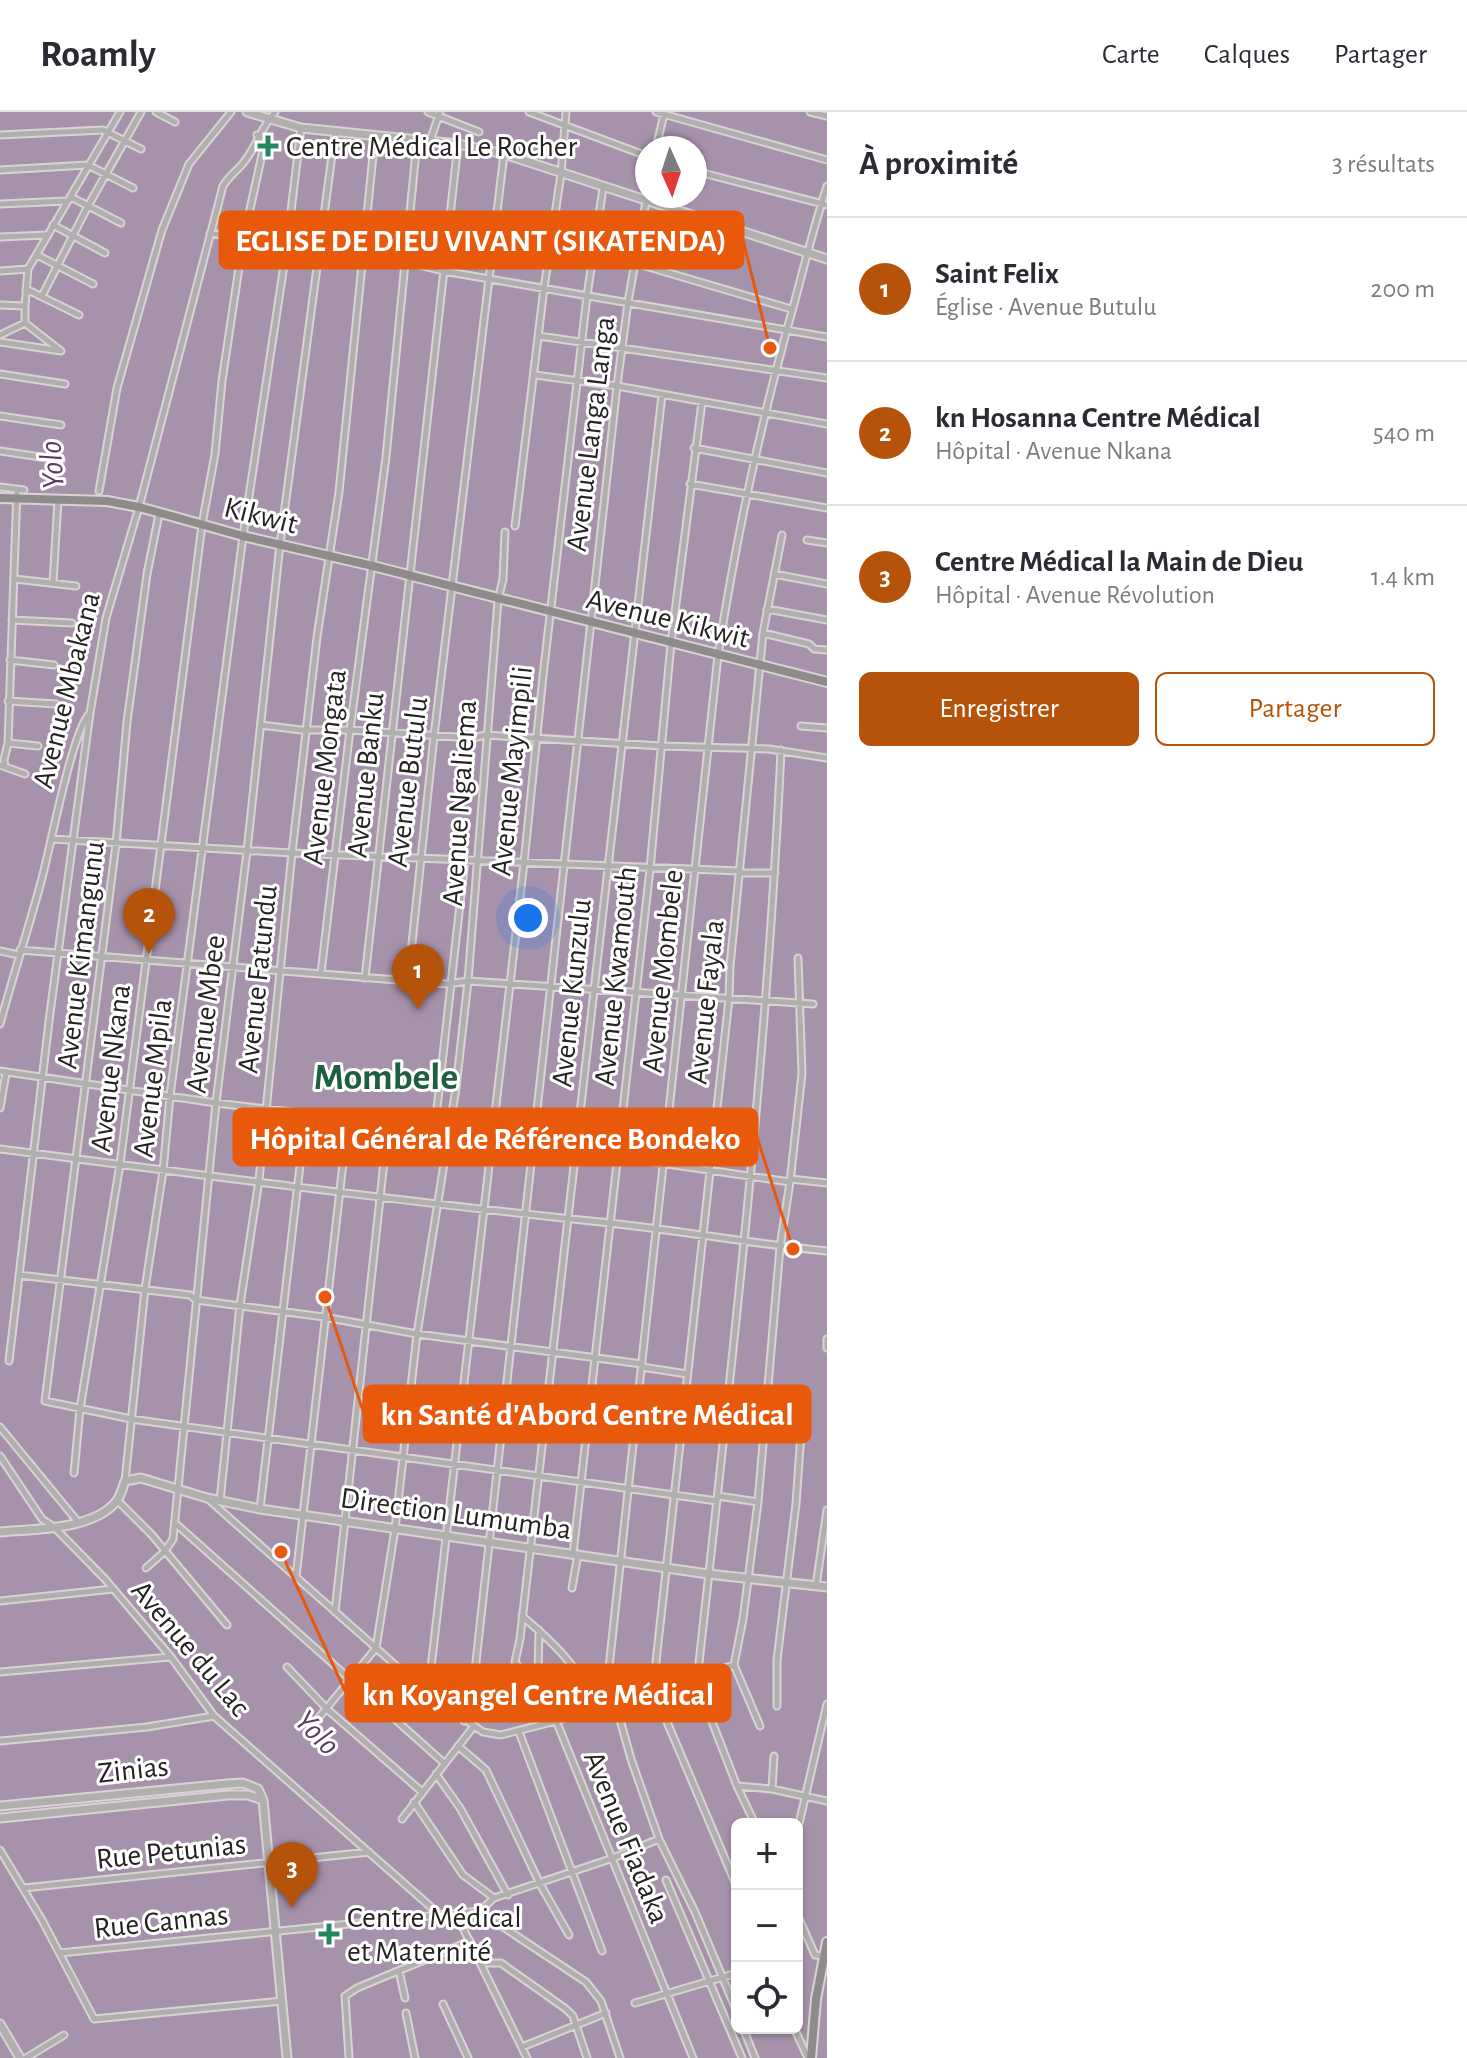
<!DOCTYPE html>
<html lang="fr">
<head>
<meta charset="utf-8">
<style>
	:root { --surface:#fff; --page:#f2f2f3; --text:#2b2b33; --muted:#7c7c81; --line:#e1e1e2; --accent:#b45309 }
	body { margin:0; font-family:"Alegreya Sans",sans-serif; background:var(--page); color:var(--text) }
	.controls { position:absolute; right:24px; bottom:24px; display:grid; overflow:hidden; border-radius:12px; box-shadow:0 2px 6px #0004 }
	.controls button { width:72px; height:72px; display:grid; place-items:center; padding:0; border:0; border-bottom:2px solid var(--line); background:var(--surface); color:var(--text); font:40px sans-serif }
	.compass { position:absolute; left:635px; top:24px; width:72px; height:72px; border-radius:50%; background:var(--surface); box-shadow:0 2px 6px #0004; rotate:177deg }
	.you { position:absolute; left:528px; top:806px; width:28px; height:28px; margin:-20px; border:6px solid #fff; border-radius:50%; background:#1a73e8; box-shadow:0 0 0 12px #1a73e833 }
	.badge { display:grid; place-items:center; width:52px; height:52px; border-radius:50%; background:var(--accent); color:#fff; font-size:26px; font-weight:700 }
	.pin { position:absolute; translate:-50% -66px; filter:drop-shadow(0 2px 4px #0008) }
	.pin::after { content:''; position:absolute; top:42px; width:28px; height:24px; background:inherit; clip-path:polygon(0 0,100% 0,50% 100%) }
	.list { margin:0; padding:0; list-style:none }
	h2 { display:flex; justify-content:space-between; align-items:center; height:104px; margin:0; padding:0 32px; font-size:34px }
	h2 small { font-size:26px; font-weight:400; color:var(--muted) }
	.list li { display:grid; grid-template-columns:52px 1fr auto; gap:24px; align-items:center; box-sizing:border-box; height:144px; padding:0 32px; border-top:2px solid var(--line) }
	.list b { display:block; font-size:30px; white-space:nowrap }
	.list p { margin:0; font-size:26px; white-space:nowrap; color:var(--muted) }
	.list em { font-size:26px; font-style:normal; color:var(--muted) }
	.actions { display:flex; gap:16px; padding:24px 32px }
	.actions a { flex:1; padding:18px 0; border:2px solid var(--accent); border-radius:12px; text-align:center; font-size:28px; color:var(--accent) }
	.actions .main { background:var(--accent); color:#fff }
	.icon { flex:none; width:44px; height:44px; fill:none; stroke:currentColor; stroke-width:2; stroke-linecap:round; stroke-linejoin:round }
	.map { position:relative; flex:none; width:827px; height:1946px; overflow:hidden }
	header { display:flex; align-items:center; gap:48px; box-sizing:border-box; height:112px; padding:0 40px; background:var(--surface); border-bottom:2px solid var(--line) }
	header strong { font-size:38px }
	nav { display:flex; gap:44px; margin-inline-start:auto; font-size:28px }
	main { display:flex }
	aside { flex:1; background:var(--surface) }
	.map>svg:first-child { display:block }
	.water { fill:#a792ac; fill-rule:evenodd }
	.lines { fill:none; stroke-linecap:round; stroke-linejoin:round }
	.minor-casing { stroke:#dad3d3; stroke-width:9 }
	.tertiary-casing { stroke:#dad3d3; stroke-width:11 }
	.secondary-casing { stroke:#dad3d3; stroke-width:12 }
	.minor { stroke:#b1aeaf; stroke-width:5 }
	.tertiary { stroke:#b1aeaf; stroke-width:7 }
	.secondary { stroke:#8f8b8d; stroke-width:8 }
	.poi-dot { fill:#24865f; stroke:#fff; stroke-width:3 }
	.labels { text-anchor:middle; stroke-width:6; stroke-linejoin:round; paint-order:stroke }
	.poi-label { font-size:30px; fill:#252222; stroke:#fff; text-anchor:start }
	.street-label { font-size:30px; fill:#252222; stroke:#fff }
	.water-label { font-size:32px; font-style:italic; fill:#5b3c63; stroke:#fff }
	.district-label { font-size:38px; font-weight:bold; fill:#1e5f44; stroke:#fff }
	.leader { fill:none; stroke:#e8590c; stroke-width:3 }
	.callout-dot { fill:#e8590c; stroke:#fff; stroke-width:3 }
	.callout { fill:#e8590c; stroke:#e8590c; stroke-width:3 }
	.callout-label { font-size:32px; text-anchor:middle; font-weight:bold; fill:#fff }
</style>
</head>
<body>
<header>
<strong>Roamly</strong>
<nav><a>Carte</a><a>Calques</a><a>Partager</a></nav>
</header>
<main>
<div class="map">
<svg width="827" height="1946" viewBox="0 0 827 1946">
	<rect width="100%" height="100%" fill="#fdf5f5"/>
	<path class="water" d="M0 0H827V1946H0ZM647 36H695V84H647ZM737 1712H797V1916H737Z"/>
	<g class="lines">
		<g class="minor-casing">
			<path id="minor" d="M156 0 175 10
				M428 0 479 20
				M529 0 647 44
				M656 0 827 48
				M810 0 827 4
				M0 23 103 18 141 37
				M430 29 440 0
				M656 36 664 2
				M0 58 88 53 133 76
				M695 59 827 93
				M71 85 121 111
				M0 92 67 89
				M53 113 105 141
				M210 121 407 150 443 159 827 225
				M0 125 46 123
				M37 143 93 172
				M635 151 791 197
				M0 159 28 157
				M26 177 79 203
				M42 184 88 94 141 0
				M0 193 25 194V211L61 239
				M25 194 28 157 120 0
				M0 223 25 211
				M539 224 827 266
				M0 230 61 239
				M0 262 65 272
				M535 263 617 274 827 312
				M0 304 61 313
				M694 336 827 361
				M0 339 61 348
				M690 372 827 396
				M0 375 24 378
				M99 379 117 276 162 118 189 52 231 0
				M159 402 147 462 127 610 116 732 45 1289 131 1307 717 1389
				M515 414 544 176 561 62 566 0
				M807 428 827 431
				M774 462 827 472
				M15 467 76 474
				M53 471 58 388
				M767 497 827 508
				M12 508 72 511
				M763 521 809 532 814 537 827 538
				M10 548 54 553
				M8 589 56 592
				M261 613 301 618H350L472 626 486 623 661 634 769 637 827 646
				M801 614 827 616
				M8 631 38 634
				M0 653 25 662
				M5 654 4 648 8 631 17 377
				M52 727 292 741 740 759
				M740 761H775
				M20 838 447 872 468 869 813 892
				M0 839 19 843
				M321 861 350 618 386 345 417 29
				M365 866 458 32
				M408 869 434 624 504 42
				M0 912C13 864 28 818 41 770 50 738 72 618 90 601L106 506 139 395 223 74C229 64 237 59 244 50 257 34 261 15 275 0
				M0 959 216 991 432 1017 435 1014 465 748
				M0 996 6 961
				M449 1020 790 1070
				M0 1037C203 1063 406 1090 610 1111 682 1119 754 1132 827 1139
				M791 1067 827 1071
				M19 1163 190 1183 196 1188 324 1205 417 1222 642 1252
				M827 1227V1236
				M9 1249 49 909 90 601
				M642 1255 687 1262
				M0 1315 78 1410
				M0 1344 42 1407 54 1415 105 1467 171 1545 214 1604 440 1803
				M74 1361 80 1297 120 1052 202 413 215 342 222 269 243 129 265 29 257 23
				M125 1369 145 1177 163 1059 170 984 243 424 287 133 301 16
				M718 1384 758 1390
				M208 1387 428 1582 483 1620 501 1623 556 1609 734 1553
				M117 1388 152 1423 227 1513
				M220 1389 240 1193 259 1068 292 741 317 525 339 380 375 24
				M260 1397 306 1002
				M175 1411 444 1651
				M573 1442 650 757 671 531 702 290
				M146 1456 165 1439 173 1427 216 991 247 739 280 432 335 21
				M296 1465 348 1007
				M816 1474 827 1398
				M572 1476 578 1442
				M0 1489 113 1477
				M335 1500 388 1013
				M522 1504C555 1532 578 1554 596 1594
				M539 1518 538 1564 693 1946
				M287 1555 327 1597 421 1679
				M0 1560 170 1545
				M580 1562 538 1564 524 1561 515 1550 520 1527 662 283
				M505 1580 524 1561
				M428 1582 524 751 543 564 587 184 603 76
				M777 1594V1548L796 1392 801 1321
				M464 1609 473 1577 617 274 628 190 647 84
				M760 1614 734 1553 743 1507 758 1390 780 1135 790 1070 802 962 798 846
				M311 1615 376 1536 395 1417 417 1222 456 976 468 869 498 488 503 467 505 420
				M519 1620 602 1839
				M0 1629 147 1615 214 1604
				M458 1634 486 1658 540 1772 569 1823
				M436 1662 460 1696 508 1783
				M737 1674 772 1677 827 1689
				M772 1677 774 1644
				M414 1690 463 1763 494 1786
				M402 1707 474 1614
				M755 1712 737 1674 695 1566 698 1560C732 1253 767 946 781 638
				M797 1720 827 1592
				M0 1738 42 1808 94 1907 282 1889
				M666 1768 742 1946
				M737 1775 653 1577 729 887 730 854 763 521 782 423
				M24 1776 369 1740
				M480 1799 494 1786 613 1746 659 1727
				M456 1802 527 1946
				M797 1802 815 1843 826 1844
				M60 1841 479 1799 586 1870 601 1889 620 1946
				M482 1851H501L566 1897 573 1904 587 1946
				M399 1859 405 1886
				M635 1891 737 1861
				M443 1892 468 1946
				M737 1900 695 1800 659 1727 631 1647 608 1565 718 543C735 434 757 327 786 221 800 172 811 123 827 74
				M406 1901 415 1946
				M743 1916 755 1946
				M794 1916 808 1946
				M522 1935 606 1901
				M26 1946 64 1923
				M349 1946 345 1884 357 1876 470 1829"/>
		</g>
		<g class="tertiary-casing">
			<path id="tertiary" d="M247 0 301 16 458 32 504 42 827 147
				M0 1420C34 1417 97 1418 118 1387 121 1382 123 1375 125 1369L141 1366 207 1386 260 1397 708 1462 827 1475
				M0 1694 227 1672 243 1671 258 1677 263 1688 287 1946
				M0 1706 228 1683H248L263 1688
				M0 1912 20 1946"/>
		</g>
		<g class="secondary-casing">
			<path id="secondary" d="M0 386 107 389 139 395 243 424 373 454 827 570
				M811 1946 816 1887 827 1830"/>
		</g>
		<use href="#minor" class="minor"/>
		<use href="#tertiary" class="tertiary"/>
		<use href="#secondary" class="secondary"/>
	</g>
	<g class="poi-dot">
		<path d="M264 22h8v8h8v8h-8v8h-8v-8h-8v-8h8z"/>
		<path d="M325 1810h8v8h8v8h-8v8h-8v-8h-8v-8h8z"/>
	</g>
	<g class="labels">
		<g class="poi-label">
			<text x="286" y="44">Centre Médical Le Rocher</text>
			<text x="347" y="1815">Centre Médical<tspan x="347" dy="34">et Maternité</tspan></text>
		</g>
		<g class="street-label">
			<text transform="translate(590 322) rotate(-83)" y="10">Avenue Langa Langa</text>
			<text transform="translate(261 403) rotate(14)" y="10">Kikwit</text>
			<text transform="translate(668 506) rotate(14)" y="10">Avenue Kikwit</text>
			<text transform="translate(66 578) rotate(-76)" y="10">Avenue Mbakana</text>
			<text transform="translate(324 655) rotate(-83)" y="10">Avenue Mongata</text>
			<text transform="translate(511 659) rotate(-84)" y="10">Avenue Mayimpili</text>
			<text transform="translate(365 663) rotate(-84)" y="10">Avenue Banku</text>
			<text transform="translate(407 670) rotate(-83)" y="10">Avenue Butulu</text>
			<text transform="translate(459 691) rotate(-86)" y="10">Avenue Ngaliema</text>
			<text transform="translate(80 843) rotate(-83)" y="10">Avenue Kimangunu</text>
			<text transform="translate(662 859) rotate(-84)" y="10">Avenue Mombele</text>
			<text transform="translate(615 864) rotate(-84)" y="10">Avenue Kwamouth</text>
			<text transform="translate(257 867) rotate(-84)" y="10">Avenue Fatundu</text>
			<text transform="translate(571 881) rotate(-84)" y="10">Avenue Kunzulu</text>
			<text transform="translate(705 890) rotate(-84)" y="10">Avenue Fayala</text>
			<text transform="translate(205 902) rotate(-83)" y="10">Avenue Mbee</text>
			<text transform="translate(110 956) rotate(-83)" y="10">Avenue Nkana</text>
			<text transform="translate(152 966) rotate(-83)" y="10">Avenue Mpila</text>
			<text transform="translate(456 1401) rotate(8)" y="10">Direction Lumumba</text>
			<text transform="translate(191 1536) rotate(50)" y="10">Avenue du Lac</text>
			<text transform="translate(133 1657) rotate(-6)" y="10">Zinias</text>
			<text transform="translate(627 1725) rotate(68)" y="10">Avenue Fiadaka</text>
			<text transform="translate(171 1739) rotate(-6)" y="10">Rue Petunias</text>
			<text transform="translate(161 1809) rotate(-6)" y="10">Rue Cannas</text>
		</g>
		<g class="water-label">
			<text transform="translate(51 353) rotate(-94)" y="11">Yolo</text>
			<text transform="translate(318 1620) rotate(46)" y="11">Yolo</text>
		</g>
		<g class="district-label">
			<text x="386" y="977">Mombele</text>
		</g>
	</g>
	<path class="leader" d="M770 236L743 128M793 1137L757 1025M325 1185L364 1302M281 1440L346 1581"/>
	<g class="callout-dot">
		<circle cx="770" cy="236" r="8"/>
		<circle cx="793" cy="1137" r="8"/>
		<circle cx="325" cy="1185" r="8"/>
		<circle cx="281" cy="1440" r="8"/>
	</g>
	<g class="callout">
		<rect x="220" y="100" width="523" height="56" rx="8"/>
		<rect x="234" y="997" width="523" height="56" rx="8"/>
		<rect x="364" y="1274" width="446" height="56" rx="8"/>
		<rect x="346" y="1553" width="384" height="56" rx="8"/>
	</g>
	<g class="callout-label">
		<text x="481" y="139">EGLISE DE DIEU VIVANT (SIKATENDA)</text>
		<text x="495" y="1037">Hôpital Général de Référence Bondeko</text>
		<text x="587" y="1313">kn Santé d'Abord Centre Médical</text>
		<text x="538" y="1593">kn Koyangel Centre Médical</text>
	</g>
</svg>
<div class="controls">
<button>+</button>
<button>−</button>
<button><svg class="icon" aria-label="locate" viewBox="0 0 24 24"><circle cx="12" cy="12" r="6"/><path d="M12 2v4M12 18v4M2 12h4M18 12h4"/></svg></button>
</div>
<svg class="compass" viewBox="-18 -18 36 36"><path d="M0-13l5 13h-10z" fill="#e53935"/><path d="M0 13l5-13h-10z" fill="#7c7c81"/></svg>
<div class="you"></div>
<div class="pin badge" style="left:418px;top:898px">1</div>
<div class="pin badge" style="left:149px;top:842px">2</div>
<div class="pin badge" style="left:292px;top:1796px">3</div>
</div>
<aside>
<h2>À proximité<small>3 résultats</small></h2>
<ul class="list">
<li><span class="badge">1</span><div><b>Saint Felix</b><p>Église · Avenue Butulu</p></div><em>200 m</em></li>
<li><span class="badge">2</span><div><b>kn Hosanna Centre Médical</b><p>Hôpital · Avenue Nkana</p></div><em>540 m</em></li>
<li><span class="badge">3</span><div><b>Centre Médical la Main de Dieu</b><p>Hôpital · Avenue Révolution</p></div><em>1.4 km</em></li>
</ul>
<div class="actions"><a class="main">Enregistrer</a><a>Partager</a></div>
</aside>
</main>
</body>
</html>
